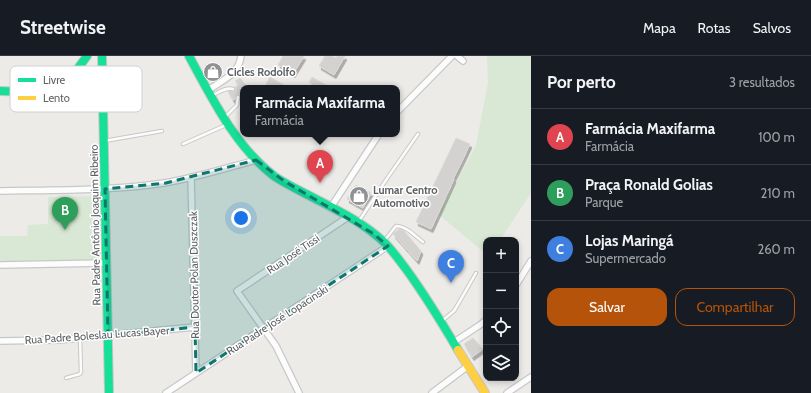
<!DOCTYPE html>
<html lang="pt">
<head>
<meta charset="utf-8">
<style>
	:root { --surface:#171b24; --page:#242831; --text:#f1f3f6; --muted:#9ea1a6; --line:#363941; --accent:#b45309 }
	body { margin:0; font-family:Cabin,sans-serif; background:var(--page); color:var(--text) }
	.controls { position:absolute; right:12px; bottom:12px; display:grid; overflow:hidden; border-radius:8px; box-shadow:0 2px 6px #0003 }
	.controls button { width:36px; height:36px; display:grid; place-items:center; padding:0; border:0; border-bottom:1px solid var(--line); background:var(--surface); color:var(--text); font:20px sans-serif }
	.you { position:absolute; left:241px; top:162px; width:14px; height:14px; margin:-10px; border:3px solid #fff; border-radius:50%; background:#1a73e8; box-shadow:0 0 0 6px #1a73e833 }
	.badge { display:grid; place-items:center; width:26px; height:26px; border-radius:50%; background:var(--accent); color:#fff; font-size:13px; font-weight:700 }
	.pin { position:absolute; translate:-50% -33px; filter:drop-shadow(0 1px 2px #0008) }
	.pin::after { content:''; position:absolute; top:21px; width:14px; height:12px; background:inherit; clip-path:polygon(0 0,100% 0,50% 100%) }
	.popup { position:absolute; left:240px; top:29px; width:160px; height:52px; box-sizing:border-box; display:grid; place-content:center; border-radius:8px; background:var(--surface); filter:drop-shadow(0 1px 3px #0005); font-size:13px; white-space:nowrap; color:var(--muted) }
	.popup b { font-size:15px; color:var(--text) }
	.popup::after { content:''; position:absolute; left:50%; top:100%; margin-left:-8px; border:8px solid transparent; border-top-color:var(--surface) }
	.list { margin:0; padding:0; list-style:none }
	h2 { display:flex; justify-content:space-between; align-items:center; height:52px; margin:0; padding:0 16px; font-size:17px }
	h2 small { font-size:13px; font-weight:400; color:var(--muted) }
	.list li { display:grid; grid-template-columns:26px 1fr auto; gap:12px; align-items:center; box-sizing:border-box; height:56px; padding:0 16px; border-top:1px solid var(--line) }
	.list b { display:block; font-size:15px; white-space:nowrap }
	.list p { margin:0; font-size:13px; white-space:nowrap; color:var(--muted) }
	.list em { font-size:13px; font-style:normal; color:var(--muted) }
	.actions { display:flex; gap:8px; padding:12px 16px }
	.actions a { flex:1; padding:9px 0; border:1px solid var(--accent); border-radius:12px; text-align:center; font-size:14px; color:var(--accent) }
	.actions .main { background:var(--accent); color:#fff }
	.icon { flex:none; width:22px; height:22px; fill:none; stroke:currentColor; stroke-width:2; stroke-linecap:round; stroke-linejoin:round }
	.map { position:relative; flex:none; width:531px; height:337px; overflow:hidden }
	header { display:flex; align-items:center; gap:24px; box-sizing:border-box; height:56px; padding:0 20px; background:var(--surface); border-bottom:1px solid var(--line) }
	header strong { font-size:19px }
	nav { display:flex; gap:22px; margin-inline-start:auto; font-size:14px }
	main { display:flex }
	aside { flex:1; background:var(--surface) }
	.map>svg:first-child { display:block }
	.green { fill:#d8e8d4 }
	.building { fill:#d4d2d1; stroke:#dcdad7; filter:url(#shadow) }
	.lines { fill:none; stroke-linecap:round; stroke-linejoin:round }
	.lane-casing { stroke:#c7c8c8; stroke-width:4.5 }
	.street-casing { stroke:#c7c8c8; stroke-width:8 }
	.fast-casing { stroke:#c7c8c7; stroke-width:10 }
	.slow-casing { stroke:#c7c8c7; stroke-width:10 }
	.lane { stroke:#fcfcfc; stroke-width:2.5 }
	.street { stroke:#fcfcfc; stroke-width:5.5 }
	.fast { stroke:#16e098; stroke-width:8 }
	.slow { stroke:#ffcf43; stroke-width:8 }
	.marked { fill:#0f766e; fill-opacity:0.2; stroke:#0f766e; stroke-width:3; stroke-dasharray:8 5; stroke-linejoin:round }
	.labels { text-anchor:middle; stroke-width:3; stroke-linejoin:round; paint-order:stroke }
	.poi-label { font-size:11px; font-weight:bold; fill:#5e6265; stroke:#fff; text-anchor:start }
	.street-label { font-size:11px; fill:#5e6265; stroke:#fff }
	.key { fill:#fff; stroke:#cfd0d1; stroke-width:1 }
	.key-label { font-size:11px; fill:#5e6265 }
</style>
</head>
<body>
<header>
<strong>Streetwise</strong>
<nav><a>Mapa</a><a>Rotas</a><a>Salvos</a></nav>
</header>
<main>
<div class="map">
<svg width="531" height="337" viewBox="0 0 531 337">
	<defs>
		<filter id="shadow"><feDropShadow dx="2" dy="3.5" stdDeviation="0" flood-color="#0004"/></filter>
	</defs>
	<rect width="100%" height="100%" fill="#edebe8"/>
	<path class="green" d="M487 0H531V137L500 184H486V198L439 159 476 89 488 27Z
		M102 140 103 204 0 206V180H27L28 169 48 168V141Z"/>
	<path class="building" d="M283 0H304L293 18 278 9Z
		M325 0H332L336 2 337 0H345L334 19 319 10Z
		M270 21 289 32H268L269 30 266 28Z
		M312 21 331 32H309L312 28 309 26Z
		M240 22 248 32H243V38L240 40 239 38 237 39 235 43 233 44 228 36 229 35H235L236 33 235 31 238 29 235 25Z
		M456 82 470 88 462 105 453 123H454L431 173 416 166Z
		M356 129 371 137 363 152 347 143Z
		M399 173 404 175 421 195 417 205 393 178Z
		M473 282 483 293 472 301 464 288Z"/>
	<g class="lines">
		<g class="lane-casing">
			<path id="lane" d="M213 39C219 36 226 31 233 33
				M225 61 237 49 238 41
				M104 85 162 75
				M183 88 226 69
				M359 165 386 124 418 78
				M385 184 396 170C406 170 415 180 423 186
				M443 264 454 255 457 250 476 217
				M66 322 80 318 81 316 80 282"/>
		</g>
		<g class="street-casing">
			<path id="street" d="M457 0 463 5
				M208 34C222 25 239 18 241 0
				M397 56 452 0
				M191 121 196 317
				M0 135C55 134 110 135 164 127 195 122 226 112 256 104
				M331 151 379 78
				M0 209 106 207
				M516 229 531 205
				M0 285 59 284 195 271
				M454 286 480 269 486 264
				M166 337 388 190
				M299 337 276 290 237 235 348 161
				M432 337 468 310
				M507 337 531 321"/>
		</g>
		<g class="fast-casing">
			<path id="fast" d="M102 0 109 337
				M189 0C212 42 235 90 274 120 287 129 301 135 314 142 339 155 364 167 385 187 393 195 399 204 406 213 425 239 442 267 458 294
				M0 35C22 35 48 39 67 24 75 18 81 8 87 0"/>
		</g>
		<g class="slow-casing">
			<path id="slow" d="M458 294 485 337"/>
		</g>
		<use href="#lane" class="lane"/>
		<use href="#street" class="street"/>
		<use href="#fast" class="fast"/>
		<use href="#slow" class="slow"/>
	</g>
	<path class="marked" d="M256 104 284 125 374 178 388 190 196 317 195 271 108 280 105 133 166 127Z"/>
	<defs>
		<g id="shop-disc" transform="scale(1)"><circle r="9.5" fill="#909293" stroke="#fff"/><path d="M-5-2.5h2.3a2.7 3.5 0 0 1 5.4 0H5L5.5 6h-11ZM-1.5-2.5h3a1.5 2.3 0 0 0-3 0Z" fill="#fff"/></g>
	</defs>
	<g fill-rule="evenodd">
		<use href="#shop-disc" x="213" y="16"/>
		<use href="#shop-disc" x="359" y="140"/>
	</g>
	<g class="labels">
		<g class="poi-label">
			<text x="227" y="20">Cicles Rodolfo</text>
			<text x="373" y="138">Lumar Centro<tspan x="373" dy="13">Automotivo</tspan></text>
		</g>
		<g class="street-label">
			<text transform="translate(95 169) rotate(-91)" y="4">Rua Padre Antônio Joaquim Ribeiro</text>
			<text transform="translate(293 198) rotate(-34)" y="4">Rua José Tissi</text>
			<text transform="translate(194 219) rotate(-91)" y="4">Rua Doutor Polan Duszczak</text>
			<text transform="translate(277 264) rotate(-33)" y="4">Rua Padre José Lopacinski</text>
			<text transform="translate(97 279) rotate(-4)" y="4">Rua Padre Boleslau Lucas Bayer</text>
		</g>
	</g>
	<rect x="10" y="10" width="132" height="46" rx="6" class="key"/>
	<rect x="18" y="22" width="18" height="4" fill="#16e098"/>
	<rect x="18" y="40" width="18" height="4" fill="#ffcf43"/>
	<g class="key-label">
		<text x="43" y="28">Livre</text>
		<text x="43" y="46">Lento</text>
	</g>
</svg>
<div class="controls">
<button>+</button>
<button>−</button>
<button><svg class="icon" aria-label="locate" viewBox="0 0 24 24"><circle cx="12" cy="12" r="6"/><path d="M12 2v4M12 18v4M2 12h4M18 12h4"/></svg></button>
<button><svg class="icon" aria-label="layers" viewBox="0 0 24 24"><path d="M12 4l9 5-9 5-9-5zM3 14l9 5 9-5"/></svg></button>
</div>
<div class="you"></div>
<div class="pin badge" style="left:320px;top:127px;background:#e0444e">A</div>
<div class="popup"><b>Farmácia Maxifarma</b>Farmácia</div>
<div class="pin badge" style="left:65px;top:174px;background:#2e9e5b">B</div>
<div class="pin badge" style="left:451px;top:227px;background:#3f7fe0">C</div>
</div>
<aside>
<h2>Por perto<small>3 resultados</small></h2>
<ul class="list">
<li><span class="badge" style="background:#e0444e">A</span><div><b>Farmácia Maxifarma</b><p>Farmácia</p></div><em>100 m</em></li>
<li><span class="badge" style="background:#2e9e5b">B</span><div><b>Praça Ronald Golias</b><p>Parque</p></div><em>210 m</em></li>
<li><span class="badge" style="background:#3f7fe0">C</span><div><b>Lojas Maringá</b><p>Supermercado</p></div><em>260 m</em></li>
</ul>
<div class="actions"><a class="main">Salvar</a><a>Compartilhar</a></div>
</aside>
</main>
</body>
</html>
